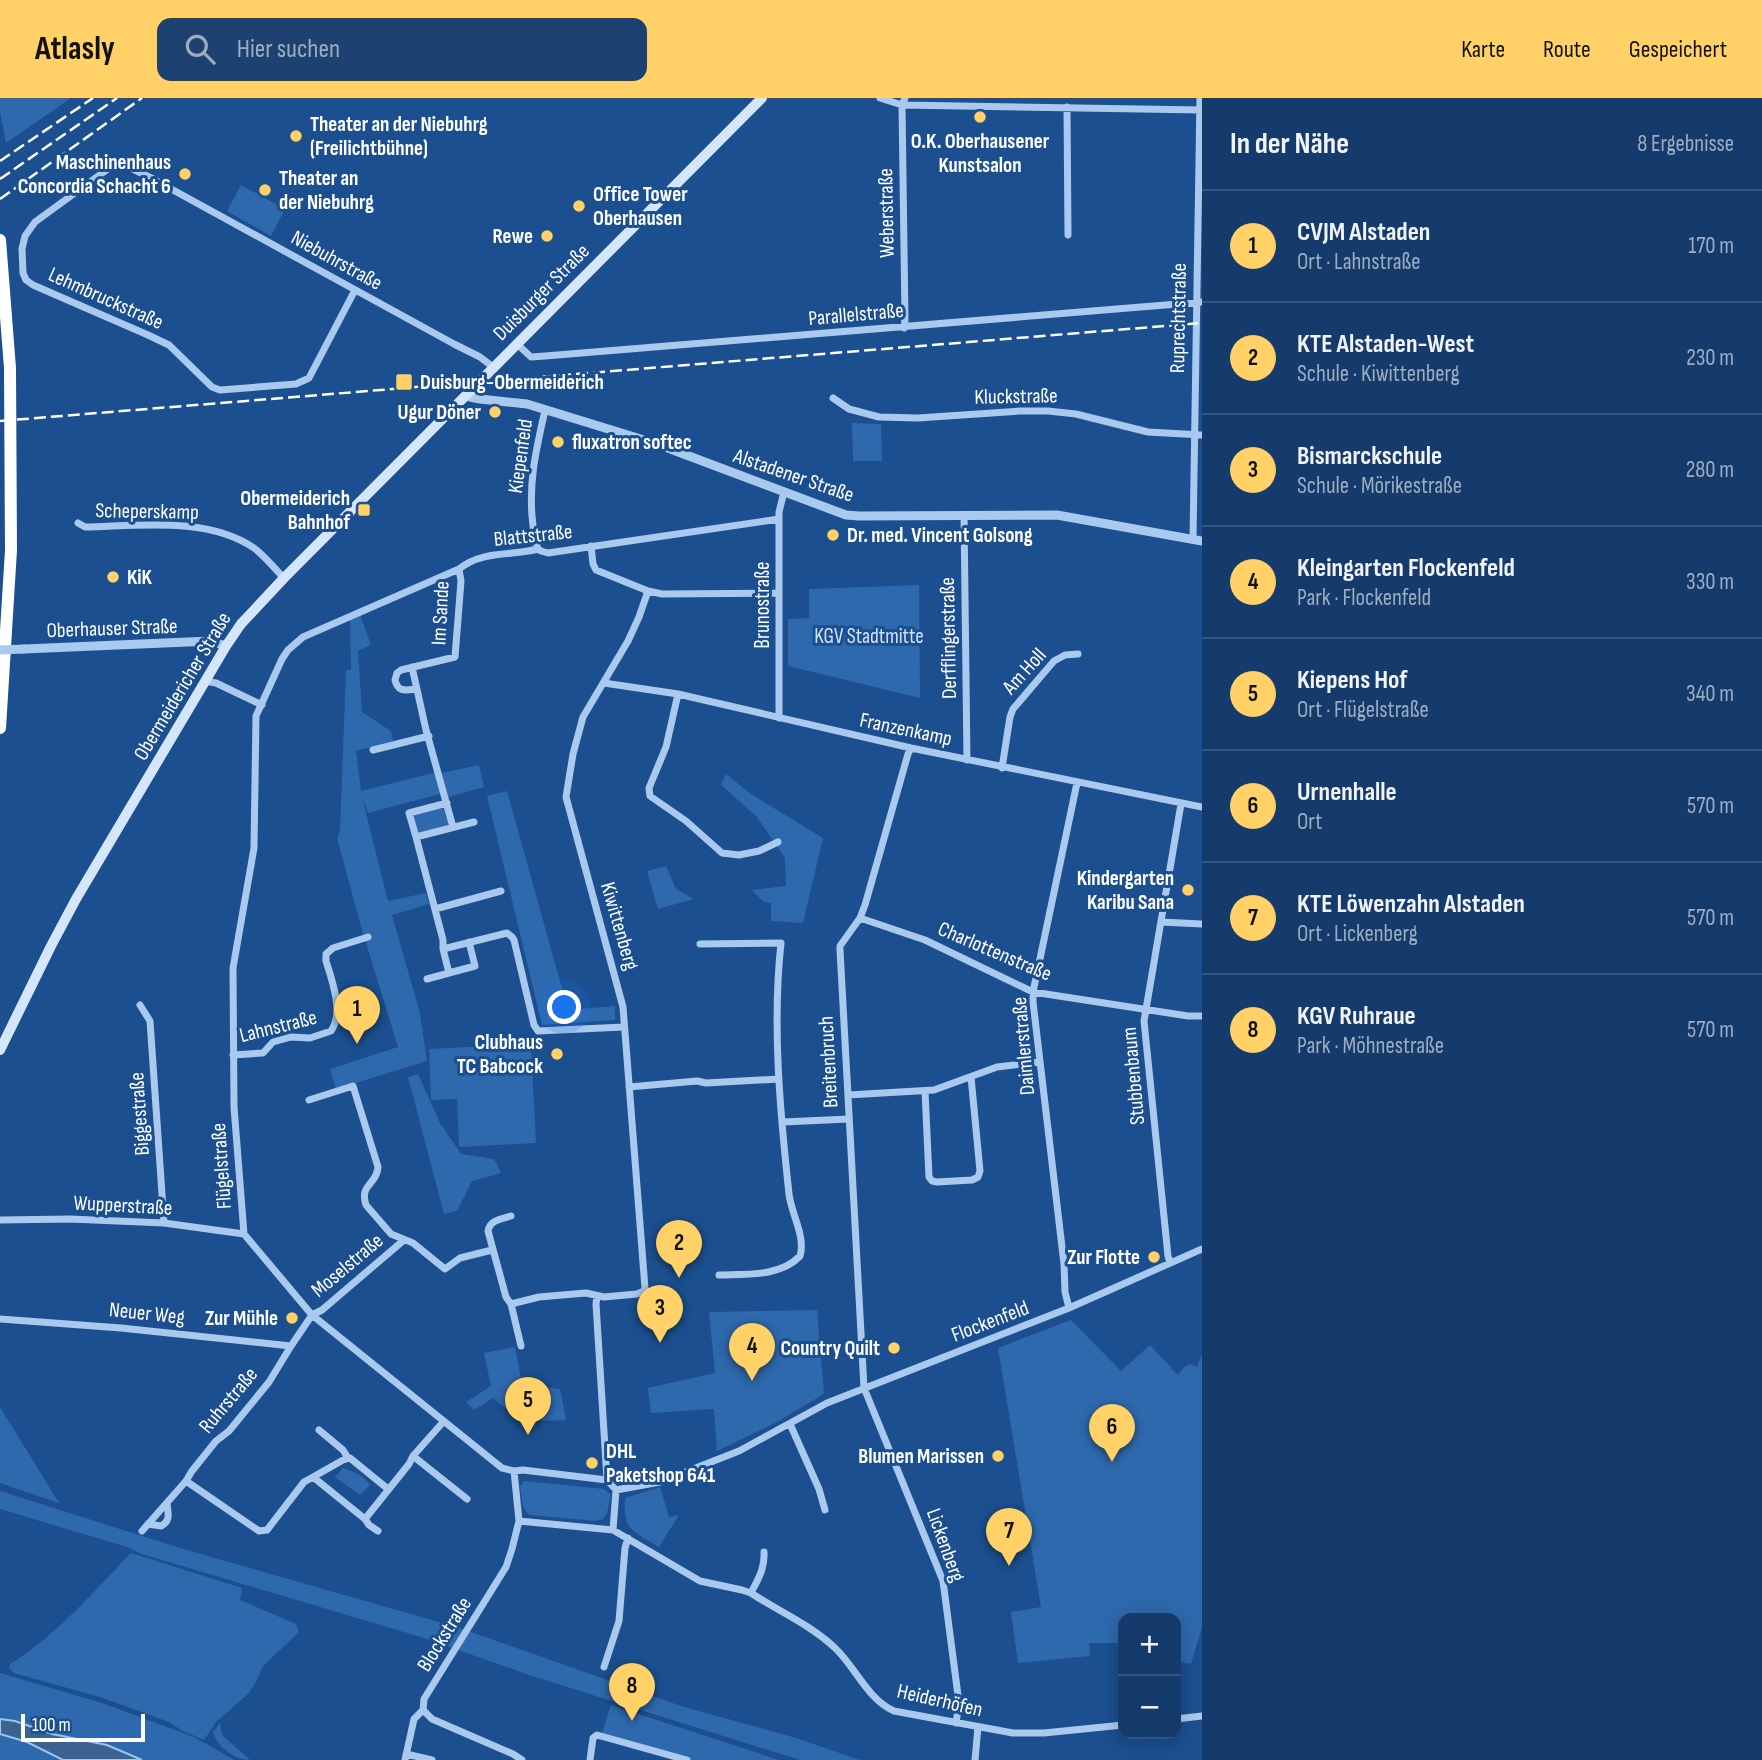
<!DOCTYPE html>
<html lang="de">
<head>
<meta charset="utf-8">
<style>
	:root { --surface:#143b6b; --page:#1d4271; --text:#f1f3f6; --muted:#9dadc1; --line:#33557e; --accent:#ffd166 }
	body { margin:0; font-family:"Sofia Sans Condensed",sans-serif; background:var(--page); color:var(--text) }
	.controls { position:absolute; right:21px; bottom:21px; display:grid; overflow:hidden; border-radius:14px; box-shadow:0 4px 18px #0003 }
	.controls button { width:63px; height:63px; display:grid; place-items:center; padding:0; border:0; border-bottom:2px solid var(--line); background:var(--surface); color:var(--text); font:35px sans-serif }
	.scale { position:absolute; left:21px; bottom:18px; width:124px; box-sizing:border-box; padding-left:7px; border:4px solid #fff; border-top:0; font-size:19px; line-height:24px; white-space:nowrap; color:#fff; -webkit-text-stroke:5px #1b4f8f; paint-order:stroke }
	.you { position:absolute; left:565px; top:910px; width:24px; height:24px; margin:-18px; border:5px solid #fff; border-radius:50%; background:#1a73e8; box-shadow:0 0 0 10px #1a73e833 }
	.badge { display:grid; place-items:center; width:46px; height:46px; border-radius:50%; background:var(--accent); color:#111; font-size:23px; font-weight:700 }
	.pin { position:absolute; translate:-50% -58px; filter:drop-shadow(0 2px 4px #0008) }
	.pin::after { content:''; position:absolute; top:37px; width:24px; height:21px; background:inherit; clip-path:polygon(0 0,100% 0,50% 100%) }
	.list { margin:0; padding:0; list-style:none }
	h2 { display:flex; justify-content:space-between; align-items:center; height:91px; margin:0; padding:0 28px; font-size:30px }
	h2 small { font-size:23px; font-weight:400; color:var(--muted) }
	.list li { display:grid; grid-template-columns:46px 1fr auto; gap:21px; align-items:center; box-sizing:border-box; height:112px; padding:0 28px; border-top:2px solid var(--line) }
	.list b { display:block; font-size:26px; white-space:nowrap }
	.list p { margin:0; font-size:23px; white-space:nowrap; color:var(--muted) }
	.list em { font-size:23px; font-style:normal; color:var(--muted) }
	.icon { flex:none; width:38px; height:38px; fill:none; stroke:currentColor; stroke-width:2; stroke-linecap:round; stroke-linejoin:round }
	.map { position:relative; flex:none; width:1202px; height:1662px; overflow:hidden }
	header { display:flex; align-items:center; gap:42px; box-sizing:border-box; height:98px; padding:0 35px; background:var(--accent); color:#111 }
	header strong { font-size:33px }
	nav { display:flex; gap:38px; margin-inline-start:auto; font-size:24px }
	.search { width:490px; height:63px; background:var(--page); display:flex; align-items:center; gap:18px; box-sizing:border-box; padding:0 24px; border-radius:14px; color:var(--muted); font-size:26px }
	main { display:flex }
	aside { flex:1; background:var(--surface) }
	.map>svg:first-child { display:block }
	.green { fill:#2e69ad }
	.water { fill:#3c6290; stroke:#9cc4f0; stroke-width:2 }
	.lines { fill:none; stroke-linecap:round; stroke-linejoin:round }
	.minor { stroke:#a9c9ee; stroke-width:7 }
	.tertiary { stroke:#a9c9ee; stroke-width:9 }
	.secondary { stroke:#d6e6fa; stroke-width:10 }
	.motorway { stroke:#fff; stroke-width:12 }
	.rail { stroke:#fff; stroke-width:2.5; stroke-dasharray:12 5; stroke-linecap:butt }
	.tertiary-bridge { stroke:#a9c9ee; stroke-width:9 }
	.poi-dot { fill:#ffd166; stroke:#1b4f8f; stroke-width:2.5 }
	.labels { text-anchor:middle; stroke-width:6; stroke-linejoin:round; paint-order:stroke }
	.poi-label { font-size:21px; font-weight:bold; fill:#fff; stroke:#1b4f8f; text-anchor:end }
	.street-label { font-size:21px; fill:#fff; stroke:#1b4f8f }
	.park-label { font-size:21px; fill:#cfe3fa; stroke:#1b4f8f }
</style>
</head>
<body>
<header>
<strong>Atlasly</strong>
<div class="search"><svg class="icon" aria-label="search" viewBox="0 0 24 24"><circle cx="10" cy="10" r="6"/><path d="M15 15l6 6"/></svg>Hier suchen</div>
<nav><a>Karte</a><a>Route</a><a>Gespeichert</a></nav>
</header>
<main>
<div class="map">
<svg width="1202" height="1662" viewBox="0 0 1202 1662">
	<rect width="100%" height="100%" fill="#1b4f8f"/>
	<path class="green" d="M0 0H71L6 45 0 13Z
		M241 87 285 111 271 138 227 113Z
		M852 325 881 326 882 363H853Z
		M919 487 920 600 788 568V521L809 520V491Z
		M359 514 371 547 358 553 362 614 391 633 393 643 356 653 361 693 437 674 444 701 442 702 440 696 368 715 362 699 388 803 426 795 429 806 392 817 420 915 427 963 336 991 330 971 398 949 362 832 337 740 340 733 346 572H351L350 518Z
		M479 667 484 689 448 699 442 675Z
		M726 676 751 696 823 740 803 825 771 823V805L764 804 752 792 786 788 785 760 757 719 721 687Z
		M507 693 568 912 615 908V922L542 927 487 698Z
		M442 710 445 711 449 726 447 727 419 735 416 733 413 720 414 717Z
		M666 768 676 791 694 801 658 811 647 773Z
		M531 946 536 1045 459 1049 457 1001 431 1002 429 951Z
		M418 976 440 1025 461 1056 494 1061 501 1075 472 1083 457 1113 444 1116 408 979Z
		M817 1212 824 1296 775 1325 717 1353 714 1311 651 1315 648 1290 715 1275 709 1214Z
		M1071 1222 1121 1273 1150 1247 1178 1277 1184 1269 1190 1266 1197 1269 1202 1256V1529L1191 1566 1176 1563V1520H1123V1545H1089L1090 1558 1018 1565 1011 1514 1041 1509 998 1250Z
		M515 1249 522 1286 560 1291 566 1322 543 1323 533 1315 518 1320 493 1300 474 1312 466 1304 491 1288 484 1255Z
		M0 1309 59 1405 0 1385Z
		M343 1370C352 1373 365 1378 370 1387L360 1397 335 1379Z
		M524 1383 604 1391 611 1397 607 1415 603 1421 596 1423 529 1417 523 1409 520 1388Z
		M660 1389 669 1419 679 1417 659 1449C635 1434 622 1433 625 1400Z
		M0 1393 180 1450 460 1530 681 1608 796 1640 860 1662H800L529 1577 424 1540 142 1456 127 1449 0 1411Z
		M131 1455 242 1490 240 1502 296 1526 299 1534 263 1568 256 1584 248 1596 216 1624 204 1642 183 1633 169 1624 103 1600 14 1575 9 1570 10 1566C57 1537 93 1494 131 1455Z
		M0 1575 102 1605 194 1639 234 1662H142L107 1647 52 1636 15 1623 0 1621Z
		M611 1607 779 1662H691L601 1638Z
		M220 1625 222 1637 250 1662C235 1662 217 1649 213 1634Z
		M0 1636 27 1644 63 1662H0Z"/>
	<path class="water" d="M0 1621 15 1623 52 1636 107 1647 142 1662H63L27 1644 0 1636Z"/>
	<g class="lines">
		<path class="minor" d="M880 0 902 7 1202 12
			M1067 9 1068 137
			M355 192 309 280 296 286 220 292 212 289 169 247 148 237 33 187 26 182 23 175 22 151 25 138 35 124 112 68 125 67 153 81 454 246 480 259 493 269
			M904 230 905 221 902 7 905 0
			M517 246 531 259 545 258 1202 204
			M833 300 849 311 879 319 918 320 1020 313H1048L1076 316 1148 334 1202 337
			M964 417 967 662
			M78 425 85 429C137 428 208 418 254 450 265 458 274 470 284 480
			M1193 441 1200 0
			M591 448 593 466 596 472 648 493 662 496 779 495
			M538 451C534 441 533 429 532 418 529 379 537 349 545 312
			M412 569 426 632 453 729
			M205 583 216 585 262 607
			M604 585 678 596 911 650 1202 709
			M417 591C406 592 398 595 395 582L397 575 401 572 455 559 461 483 459 471
			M678 596 666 649 649 690 650 698 686 723 722 755 739 757 759 753 778 744
			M779 620V414L784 394
			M911 650 908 656 865 807 860 820 840 848V852L864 1290 943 1483 959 1605 956 1625
			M373 652 429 638
			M1002 670 1010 619 1013 611 1054 563 1065 557 1078 556
			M474 724 416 739 443 842V851L507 835 512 839 514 842 534 927 538 933 624 929
			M416 739 409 715 447 705
			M435 811 501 793
			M860 820 925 842 1033 894 1188 918H1202
			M1161 824 1202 826
			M700 846 781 845C772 927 780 1013 789 1096 791 1115 806 1139 800 1158 780 1179 746 1176 719 1177
			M443 851 449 875 475 868 469 844
			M427 881 449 875
			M140 907 150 923 164 1125
			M233 957 263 955 273 944 291 939 310 940 331 933C344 915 332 882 326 863V856L333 850 368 839
			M629 989 697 983 706 985 779 981
			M925 993 929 1079 932 1083 937 1084 972 1082 978 1079 980 1073 971 979
			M848 997 934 992 997 969 1040 964
			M309 1002 353 988 378 1069C377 1087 359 1086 366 1107L391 1136 413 1145 445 1171 460 1160 492 1152
			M783 1024 849 1021
			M511 1118C501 1121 490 1122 488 1133L506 1199 511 1206
			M0 1122 70 1121 164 1125 244 1136
			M1170 1165 1168 1158 1144 923 1181 706
			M597 1198 596 1206 607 1382 616 1392 613 1432
			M1069 1210 1065 1194 1064 1166 1033 904V894L1077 685
			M0 1221 121 1230 291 1248
			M521 1248 511 1206 539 1199 586 1195 604 1199 637 1196 644 1193 645 1190 623 909 566 699 573 656 583 619 628 543 639 519 648 493
			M790 1326 819 1391 825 1412
			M319 1332 343 1352 348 1360
			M413 1358 467 1401
			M514 1373 519 1423 512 1451 506 1469 424 1601 423 1612 432 1621 513 1656 522 1662
			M313 1379 343 1362 350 1360 388 1391
			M607 1382 523 1372 514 1373 502 1370 312 1217 244 1136 234 1009 233 870 254 750 256 618 282 561 288 552 303 539 459 471C482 452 512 458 538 451L541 453 548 455 779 421
			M186 1383 259 1433 267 1432 304 1384 313 1379 365 1421 409 1366 413 1358 444 1323
			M616 1392 660 1384 739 1353 827 1305 1069 1210 1202 1151
			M365 1421 369 1427 378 1433
			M519 1423 613 1432 700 1483 742 1492 751 1495C778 1513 809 1526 834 1549 855 1568 867 1601 894 1613L1013 1635H1044L1123 1627
			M148 1426 161 1428C171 1423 168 1415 167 1405
			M142 1433 186 1383 192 1373 216 1343 229 1333 269 1284 291 1248 312 1217 322 1212 404 1142
			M751 1495C758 1481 765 1471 764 1454
			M604 1569 619 1523 625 1450 628 1440
			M1176 1621 1202 1618
			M406 1656 432 1662
			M405 1662 414 1621 423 1612
			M590 1662 593 1640 597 1637 687 1662
			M975 1662 978 1629"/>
		<path class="tertiary" d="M467 296 470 299 480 301 527 306 657 346 846 417 859 418 1057 417 1202 443
			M24 551 211 543 226 548"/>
		<path class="secondary" d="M0 952 51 848 76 801 226 548 241 526 284 480 762 0"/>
		<path class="motorway" d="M0 142 10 270 11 452 0 630"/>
		<path class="rail" d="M0 63 93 0
			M0 81 117 0
			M0 101 142 0
			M0 323 1202 225"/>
		<path class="tertiary-bridge" d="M0 552 24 551"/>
	</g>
	<g class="poi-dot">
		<circle cx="980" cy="19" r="7"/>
		<circle cx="296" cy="38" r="7"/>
		<circle cx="185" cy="76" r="7"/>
		<circle cx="265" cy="92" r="7"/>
		<circle cx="579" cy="108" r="7"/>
		<circle cx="547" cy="138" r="7"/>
		<rect x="395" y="275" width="18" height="18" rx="3.5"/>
		<circle cx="495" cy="314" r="7"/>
		<circle cx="558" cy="344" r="7"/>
		<rect x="357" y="405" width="14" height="14" rx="3.5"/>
		<circle cx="833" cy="437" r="7"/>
		<circle cx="113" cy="479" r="7"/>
		<circle cx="1188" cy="792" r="7"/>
		<circle cx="557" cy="956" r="7"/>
		<circle cx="1154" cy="1159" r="7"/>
		<circle cx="292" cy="1220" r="7"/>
		<circle cx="894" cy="1250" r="7"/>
		<circle cx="998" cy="1358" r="7"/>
		<circle cx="592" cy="1365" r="7"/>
	</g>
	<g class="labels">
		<g class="poi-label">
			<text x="310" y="33" text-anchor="start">Theater an der Niebuhrg<tspan x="310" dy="24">(Freilichtbühne)</tspan></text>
			<text x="980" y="50" text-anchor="middle">O.K. Oberhausener<tspan x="980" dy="24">Kunstsalon</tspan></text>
			<text x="171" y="71">Maschinenhaus<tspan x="171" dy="24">Concordia Schacht 6</tspan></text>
			<text x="279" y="87" text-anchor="start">Theater an<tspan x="279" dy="24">der Niebuhrg</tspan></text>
			<text x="593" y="103" text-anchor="start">Office Tower<tspan x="593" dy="24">Oberhausen</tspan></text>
			<text x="533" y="145">Rewe</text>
			<text x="420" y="291" text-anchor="start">Duisburg-Obermeiderich</text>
			<text x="481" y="321">Ugur Döner</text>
			<text x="572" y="351" text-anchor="start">fluxatron softec</text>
			<text x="350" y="407">Obermeiderich<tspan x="350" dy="24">Bahnhof</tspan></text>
			<text x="847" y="444" text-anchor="start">Dr. med. Vincent Golsong</text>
			<text x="127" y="486" text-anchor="start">KiK</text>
			<text x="1174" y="787">Kindergarten<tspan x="1174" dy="24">Karibu Sana</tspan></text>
			<text x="543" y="951">Clubhaus<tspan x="543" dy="24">TC Babcock</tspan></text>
			<text x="1140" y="1166">Zur Flotte</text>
			<text x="278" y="1227">Zur Mühle</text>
			<text x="880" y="1257">Country Quilt</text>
			<text x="606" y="1360" text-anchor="start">DHL<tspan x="606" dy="24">Paketshop 641</tspan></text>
			<text x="984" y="1365">Blumen Marissen</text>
		</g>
		<g class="street-label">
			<text transform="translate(886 115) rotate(-91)" y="7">Weberstraße</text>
			<text transform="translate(337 162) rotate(29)" y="7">Niebuhrstraße</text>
			<text transform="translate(541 194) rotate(-45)" y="7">Duisburger Straße</text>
			<text transform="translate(106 200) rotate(24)" y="7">Lehmbruckstraße</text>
			<text transform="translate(856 216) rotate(-5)" y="7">Parallelstraße</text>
			<text transform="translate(1178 220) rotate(-89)" y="7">Ruprechtstraße</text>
			<text transform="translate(1016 298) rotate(-1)" y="7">Kluckstraße</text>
			<text transform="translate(520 358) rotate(-82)" y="7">Kiepenfeld</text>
			<text transform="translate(794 377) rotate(19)" y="7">Alstadener Straße</text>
			<text transform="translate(147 413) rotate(1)" y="7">Scheperskamp</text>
			<text transform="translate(533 437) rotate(-6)" y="7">Blattstraße</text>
			<text transform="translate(762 507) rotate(-90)" y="7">Brunostraße</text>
			<text transform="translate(440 515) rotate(-87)" y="7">Im Sande</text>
			<text transform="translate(112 530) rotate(-2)" y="7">Oberhauser Straße</text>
			<text transform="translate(948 540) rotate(-91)" y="7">Derfflingerstraße</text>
			<text transform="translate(1024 573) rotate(-48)" y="7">Am Holl</text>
			<text transform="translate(182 588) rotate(-59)" y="7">Obermeidericher Straße</text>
			<text transform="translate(906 631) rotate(12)" y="7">Franzenkamp</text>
			<text transform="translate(620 828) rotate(74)" y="7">Kiwittenberg</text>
			<text transform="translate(995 853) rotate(23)" y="7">Charlottenstraße</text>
			<text transform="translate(278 928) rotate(-14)" y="7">Lahnstraße</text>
			<text transform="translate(1023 948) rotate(-95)" y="7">Daimlerstraße</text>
			<text transform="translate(828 964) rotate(-93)" y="7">Breitenbruch</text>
			<text transform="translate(1133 978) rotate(-95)" y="7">Stubbenbaum</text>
			<text transform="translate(139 1016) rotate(-94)" y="7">Biggestraße</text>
			<text transform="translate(221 1068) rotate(-94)" y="7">Flügelstraße</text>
			<text transform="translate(123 1107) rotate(3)" y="7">Wupperstraße</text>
			<text transform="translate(347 1167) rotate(-40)" y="7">Moselstraße</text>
			<text transform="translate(147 1215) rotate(6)" y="7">Neuer Weg</text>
			<text transform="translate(990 1223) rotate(-21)" y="7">Flockenfeld</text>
			<text transform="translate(228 1302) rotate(-50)" y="7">Ruhrstraße</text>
			<text transform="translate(946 1447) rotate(70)" y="7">Lickenberg</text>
			<text transform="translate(444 1536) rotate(-58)" y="7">Blockstraße</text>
			<text transform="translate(940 1602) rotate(13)" y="7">Heiderhöfen</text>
		</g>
		<g class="park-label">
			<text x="869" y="545">KGV Stadtmitte</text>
		</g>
	</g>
</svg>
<div class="controls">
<button>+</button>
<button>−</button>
</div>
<div class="scale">100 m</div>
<div class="you"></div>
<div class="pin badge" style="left:357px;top:946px">1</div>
<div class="pin badge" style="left:679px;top:1180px">2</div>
<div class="pin badge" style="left:660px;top:1245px">3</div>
<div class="pin badge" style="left:752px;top:1283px">4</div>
<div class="pin badge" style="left:528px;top:1337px">5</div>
<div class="pin badge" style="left:1112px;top:1364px">6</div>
<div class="pin badge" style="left:1009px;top:1468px">7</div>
<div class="pin badge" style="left:632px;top:1623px">8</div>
</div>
<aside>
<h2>In der Nähe<small>8 Ergebnisse</small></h2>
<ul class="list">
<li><span class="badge">1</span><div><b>CVJM Alstaden</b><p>Ort · Lahnstraße</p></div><em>170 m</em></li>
<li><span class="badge">2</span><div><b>KTE Alstaden-West</b><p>Schule · Kiwittenberg</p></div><em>230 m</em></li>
<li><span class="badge">3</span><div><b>Bismarckschule</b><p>Schule · Mörikestraße</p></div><em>280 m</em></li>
<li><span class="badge">4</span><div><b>Kleingarten Flockenfeld</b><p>Park · Flockenfeld</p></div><em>330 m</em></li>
<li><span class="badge">5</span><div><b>Kiepens Hof</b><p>Ort · Flügelstraße</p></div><em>340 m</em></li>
<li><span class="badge">6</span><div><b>Urnenhalle</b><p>Ort</p></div><em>570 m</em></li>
<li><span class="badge">7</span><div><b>KTE Löwenzahn Alstaden</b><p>Ort · Lickenberg</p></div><em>570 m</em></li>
<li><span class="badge">8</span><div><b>KGV Ruhraue</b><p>Park · Möhnestraße</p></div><em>570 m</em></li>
</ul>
</aside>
</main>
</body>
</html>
